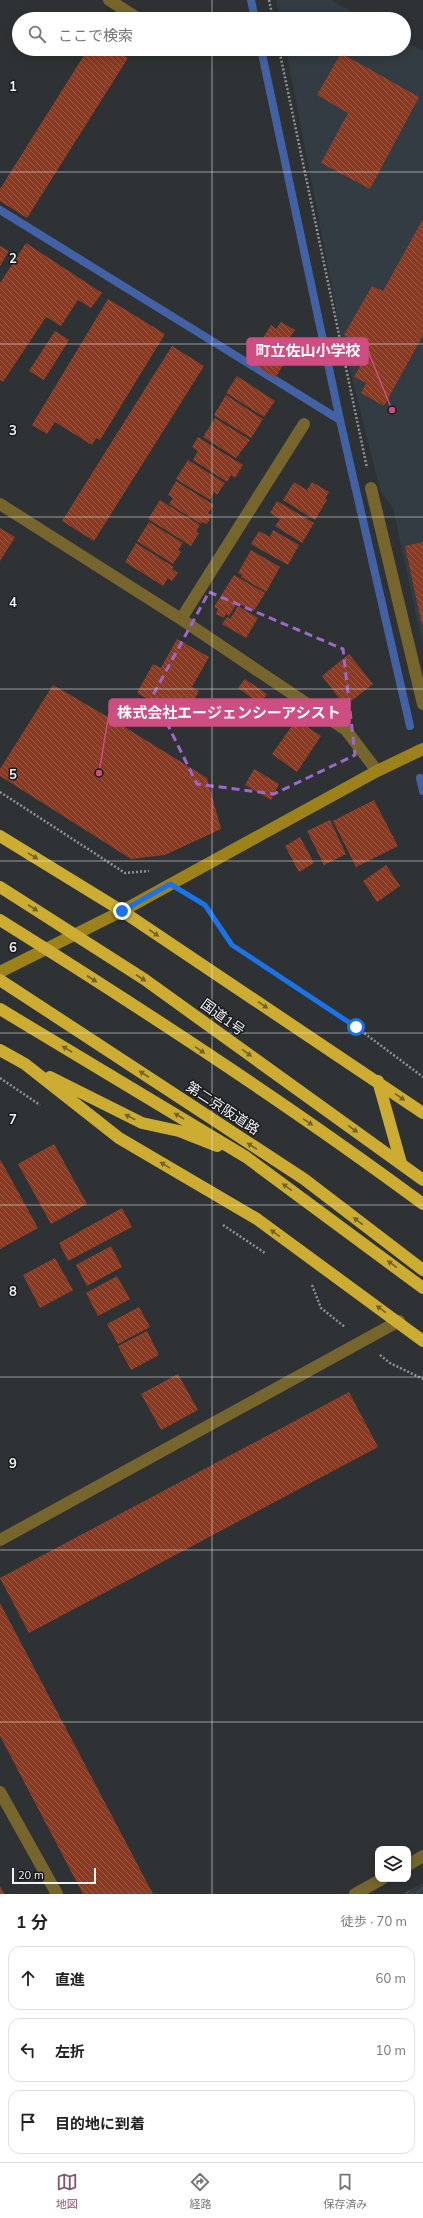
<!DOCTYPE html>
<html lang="ja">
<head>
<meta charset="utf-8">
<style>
	:root { --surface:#fff; --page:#f2f2f2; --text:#222; --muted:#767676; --line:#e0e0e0; --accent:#855369 }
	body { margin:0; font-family:Mulish,"Noto Sans JP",sans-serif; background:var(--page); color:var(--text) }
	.controls { position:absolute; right:12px; bottom:12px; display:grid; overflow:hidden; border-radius:8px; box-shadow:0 2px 10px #0003 }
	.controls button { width:36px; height:36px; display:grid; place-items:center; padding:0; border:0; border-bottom:1px solid var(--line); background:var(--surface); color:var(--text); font:20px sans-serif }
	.scale { position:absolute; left:12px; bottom:10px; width:84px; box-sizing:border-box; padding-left:4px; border:2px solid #f0f2f4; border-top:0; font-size:11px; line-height:14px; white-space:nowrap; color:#f0f2f4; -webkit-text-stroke:3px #181a1b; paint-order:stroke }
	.stop { position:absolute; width:12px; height:12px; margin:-9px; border:3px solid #1a73e8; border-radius:50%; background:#fff }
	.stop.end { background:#1a73e8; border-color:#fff; box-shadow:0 1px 4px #0008 }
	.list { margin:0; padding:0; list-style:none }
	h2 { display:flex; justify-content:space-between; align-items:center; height:52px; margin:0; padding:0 16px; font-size:17px }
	h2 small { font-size:13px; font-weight:400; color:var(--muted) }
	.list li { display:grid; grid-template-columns:26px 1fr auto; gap:12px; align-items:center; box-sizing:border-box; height:64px; margin:0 8px 8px; padding:0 8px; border:1px solid var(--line); border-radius:12px }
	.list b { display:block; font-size:15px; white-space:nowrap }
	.list em { font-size:13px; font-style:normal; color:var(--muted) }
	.icon { flex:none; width:22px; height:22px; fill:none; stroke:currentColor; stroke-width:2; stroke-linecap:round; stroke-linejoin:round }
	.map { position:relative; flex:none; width:423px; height:1894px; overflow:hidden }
	.search { position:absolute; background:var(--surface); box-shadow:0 2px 10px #0003; left:12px; right:12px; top:12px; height:44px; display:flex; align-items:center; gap:10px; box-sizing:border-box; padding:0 14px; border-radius:22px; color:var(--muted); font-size:15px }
	.sheet { height:268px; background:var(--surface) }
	nav { display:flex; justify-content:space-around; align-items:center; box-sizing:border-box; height:56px; border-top:1px solid var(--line); background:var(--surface); font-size:11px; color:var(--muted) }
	nav a { display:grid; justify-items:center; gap:2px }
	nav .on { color:var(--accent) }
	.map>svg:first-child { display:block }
	.industrial { fill:url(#industrial-furrows) }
	.built { fill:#343c43 }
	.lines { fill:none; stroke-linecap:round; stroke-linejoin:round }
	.stream { stroke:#4262a5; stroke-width:8 }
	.building { fill:url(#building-back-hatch) }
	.path { stroke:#909395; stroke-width:2.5; stroke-dasharray:2 2; stroke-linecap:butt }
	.street { stroke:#76662d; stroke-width:12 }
	.secondary { stroke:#9c8219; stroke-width:12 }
	.highway { stroke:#ccac31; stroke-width:12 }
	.oneway { fill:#726326 }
	.route { stroke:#1a73e8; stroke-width:5 }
	.marked { fill:none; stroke:#9e67cf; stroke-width:3; stroke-dasharray:8 5; stroke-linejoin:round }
	.grid { fill:none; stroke:#f0f2f4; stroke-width:1; stroke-opacity:0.55 }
	.labels { text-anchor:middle; stroke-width:3; stroke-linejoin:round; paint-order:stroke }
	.street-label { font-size:14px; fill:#f0f2f4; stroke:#181a1b }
	.grid-label { font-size:13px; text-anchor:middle; font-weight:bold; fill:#f0f2f4; stroke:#181a1b; stroke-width:3; stroke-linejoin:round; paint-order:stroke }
	.leader { fill:none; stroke:#ce4e81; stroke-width:1.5 }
	.callout-dot { fill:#ce4e81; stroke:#181a1b; stroke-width:1.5 }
	.callout { fill:#ce4e81; stroke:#ce4e81; stroke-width:1.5 }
	.callout-label { font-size:15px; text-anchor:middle; font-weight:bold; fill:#fff }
</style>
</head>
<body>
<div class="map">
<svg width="423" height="1894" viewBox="0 0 423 1894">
	<defs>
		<pattern id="industrial-furrows" width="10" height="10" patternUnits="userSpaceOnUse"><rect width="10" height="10" fill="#343c43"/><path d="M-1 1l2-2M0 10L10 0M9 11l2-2" fill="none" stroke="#52595f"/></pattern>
		<pattern id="building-back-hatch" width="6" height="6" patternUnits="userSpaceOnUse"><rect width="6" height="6" fill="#893a22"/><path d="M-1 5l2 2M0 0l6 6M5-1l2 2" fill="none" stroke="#9a5743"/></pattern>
	</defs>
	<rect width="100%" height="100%" fill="#2f3234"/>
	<path class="industrial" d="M423 1883V1894H402Z"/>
	<path class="built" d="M276 0H331L365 19H280Z
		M404 41 423 51V646L393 508 380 490 340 329 286 49H404Z"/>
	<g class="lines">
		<path class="stream" d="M251 0 255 19
			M261 49 340 420 410 726
			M0 210 340 420
			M420 778 423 791"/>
	</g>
	<path class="building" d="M88 49H114L128 58 27 218 0 201V189Z
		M341 53 419 97 370 189 321 163 348 113 317 95Z
		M423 219V335L384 406 361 393 366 383 354 377 364 359 345 346 350 338 344 335 372 286 383 291Z
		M26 243 102 293 91 308 78 300 61 326 46 317 3 382 0 380V283Z
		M0 246 9 251 0 266Z
		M108 299 165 334 100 440 96 438 92 445 55 422 47 434 32 425Z
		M281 322 295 330 289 339 295 343 289 353 290 354 275 378 249 361 271 325 276 329Z
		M55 331 69 340 44 380 29 371Z
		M172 346 204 366 94 541 62 521Z
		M237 376 275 401 264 417 226 393Z
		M226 395 263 419 251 438 214 415Z
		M215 418 250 440 236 458 203 437Z
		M198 437 243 465 235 478 231 475 227 482 193 460 198 451 192 447Z
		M188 460 225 483 217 495 214 492 210 500 176 479Z
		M176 481 214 505 208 513 212 515 207 524 202 522 201 524 169 504 173 498 168 495Z
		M294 482 307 490 312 482 329 492 325 499 327 500 315 520 283 500Z
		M160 500 200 525 196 532 199 533 191 546 148 519Z
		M277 501 314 523 302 543 275 526 280 519 270 513Z
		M149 522 183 543 178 550 181 552 173 564 137 541Z
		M0 528 15 537 0 561Z
		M273 530 299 545 288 565 251 544 259 531 270 537Z
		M423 542V624L422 625 405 546Z
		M136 543 174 567 172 569 178 573 172 581 168 578 163 586 125 562Z
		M251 550 280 567 266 592 241 577 242 575 238 573Z
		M234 575 265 593 254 611 237 603 229 616 226 614 224 618 216 614 218 609 214 607Z
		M238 606 258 618 246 638 222 624 227 617 230 619Z
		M177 639 209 657 192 687 199 691 184 719 137 693 153 664 161 668Z
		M349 654 373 684 345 706 322 676Z
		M245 679 267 694 260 704 238 688Z
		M53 685 115 721 207 778 221 829 165 855 131 859 0 776V769Z
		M294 723 301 728 303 724 321 736 297 772 272 754Z
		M254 769 279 784 271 800 245 785Z
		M374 800 398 846 356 867 333 821Z
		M330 820 346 854 324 865 307 831Z
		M300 837 314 863 299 872 285 846Z
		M386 865 400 886 377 902 363 881Z
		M54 1144 87 1204 51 1224 18 1164Z
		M0 1159 38 1228 0 1249Z
		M122 1208 132 1227 68 1261 59 1243Z
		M111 1246 122 1267 87 1286 76 1265Z
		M55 1258 73 1290 40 1308 23 1275Z
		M117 1276 130 1299 98 1316 86 1293Z
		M139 1307 150 1327 118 1344 107 1324Z
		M147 1331 159 1355 131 1370 118 1346Z
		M178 1374 198 1410 161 1430 141 1394Z
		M349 1392 378 1447 29 1633 0 1578Z
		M0 1603 153 1894H83L0 1736Z
		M0 1886 4 1894H0Z"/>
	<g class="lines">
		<path class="path" d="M269 0 273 19
			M279 49 367 468
			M0 792 125 873 149 871
			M191 896 205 905 232 945 356 1027 423 1077
			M0 1078 40 1105
			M223 1225 265 1253
			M312 1285 321 1308 345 1327
			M380 1355 390 1363 423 1379"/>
		<path class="street" d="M109 0 139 19
			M371 488 423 704
			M0 504 181 619 346 730 377 771
			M181 619 304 424
			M0 1540 399 1321
			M0 1792 57 1894
			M408 1865 423 1856
			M355 1894 382 1879"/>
		<path class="secondary" d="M0 972 122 911 377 771 423 749"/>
		<path class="highway" d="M0 836 122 911 423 1113
			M0 887 144 979 423 1180
			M0 920C144 1010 287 1103 423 1204
			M0 980 304 1179 423 1270
			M0 1009 246 1157 423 1288
			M0 1050 25 1064 119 1138 257 1219 423 1341
			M50 1077 142 1123 179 1131 217 1146
			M378 1081 401 1163"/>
	</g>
	<defs><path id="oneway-solid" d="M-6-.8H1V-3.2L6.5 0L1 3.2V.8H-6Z"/></defs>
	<g class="oneway">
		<use href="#oneway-solid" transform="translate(33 856) rotate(32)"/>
		<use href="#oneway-solid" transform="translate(33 908) rotate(33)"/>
		<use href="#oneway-solid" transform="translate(154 933) rotate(34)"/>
		<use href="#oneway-solid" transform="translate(141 978) rotate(33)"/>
		<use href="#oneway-solid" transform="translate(92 979) rotate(33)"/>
		<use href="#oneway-solid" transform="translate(263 1005) rotate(34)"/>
		<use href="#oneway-solid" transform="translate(67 1049) rotate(-149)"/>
		<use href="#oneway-solid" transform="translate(200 1050) rotate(34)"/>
		<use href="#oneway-solid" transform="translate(247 1053) rotate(36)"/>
		<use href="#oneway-solid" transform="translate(144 1074) rotate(-147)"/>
		<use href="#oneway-solid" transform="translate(400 1097) rotate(35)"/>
		<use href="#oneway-solid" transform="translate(179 1116) rotate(-149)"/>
		<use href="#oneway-solid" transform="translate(130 1117) rotate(-153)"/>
		<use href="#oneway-solid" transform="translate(308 1122) rotate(34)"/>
		<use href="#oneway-solid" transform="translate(353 1129) rotate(36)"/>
		<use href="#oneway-solid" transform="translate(252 1146) rotate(-147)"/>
		<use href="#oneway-solid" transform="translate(165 1165) rotate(-149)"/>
		<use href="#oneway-solid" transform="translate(287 1187) rotate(-144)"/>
		<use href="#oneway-solid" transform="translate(358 1221) rotate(-143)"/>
		<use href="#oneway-solid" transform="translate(275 1233) rotate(-144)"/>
		<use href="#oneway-solid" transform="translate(392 1264) rotate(-144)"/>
		<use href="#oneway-solid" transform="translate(381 1309) rotate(-144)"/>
	</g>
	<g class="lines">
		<path class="route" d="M122 911 170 884 205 905 232 945 356 1027"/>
	</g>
	<path class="marked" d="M209 592 343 649 355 755 274 794 197 784 153 695Z"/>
	<path class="grid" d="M212 0V19M212 49V1894M0 172H423M0 344H423M0 517H423M0 689H423M0 861H423M0 1033H423M0 1205H423M0 1377H423M0 1550H423M0 1722H423"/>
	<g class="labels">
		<g class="street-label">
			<text transform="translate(223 1017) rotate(36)" y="5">国道1号</text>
			<text transform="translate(223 1108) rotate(33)" y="5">第二京阪道路</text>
		</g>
	</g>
	<g class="grid-label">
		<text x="13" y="91">1</text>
		<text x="13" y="263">2</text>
		<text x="13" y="435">3</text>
		<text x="13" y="607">4</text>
		<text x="13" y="779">5</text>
		<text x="13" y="952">6</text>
		<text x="13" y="1124">7</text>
		<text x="13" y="1296">8</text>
		<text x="13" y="1468">9</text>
	</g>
	<path class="leader" d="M392 410L368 351M99 773L109 713"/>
	<g class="callout-dot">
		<circle cx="392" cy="410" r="4"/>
		<circle cx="99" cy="773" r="4"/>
	</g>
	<g class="callout">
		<rect x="247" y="338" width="121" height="27" rx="4"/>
		<rect x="109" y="699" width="241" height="27" rx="4"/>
	</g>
	<g class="callout-label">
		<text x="308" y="356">町立佐山小学校</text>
		<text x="229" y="718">株式会社エージェンシーアシスト</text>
	</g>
</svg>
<div class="controls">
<button><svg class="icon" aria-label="layers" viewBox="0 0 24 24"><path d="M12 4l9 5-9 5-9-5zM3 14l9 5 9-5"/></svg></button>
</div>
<div class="scale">20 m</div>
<div class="stop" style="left:356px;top:1027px"></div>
<div class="stop end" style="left:122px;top:911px"></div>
<div class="search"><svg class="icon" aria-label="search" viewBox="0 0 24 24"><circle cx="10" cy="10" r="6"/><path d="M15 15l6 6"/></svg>ここで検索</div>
</div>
<section class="sheet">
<h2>1 分<small>徒歩 · 70 m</small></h2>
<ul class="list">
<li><svg class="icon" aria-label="ahead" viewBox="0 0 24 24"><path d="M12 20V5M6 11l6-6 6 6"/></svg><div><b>直進</b></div><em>60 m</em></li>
<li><svg class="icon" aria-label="left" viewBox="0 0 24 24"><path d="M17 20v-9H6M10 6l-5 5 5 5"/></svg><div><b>左折</b></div><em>10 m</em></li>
<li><svg class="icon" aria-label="arrive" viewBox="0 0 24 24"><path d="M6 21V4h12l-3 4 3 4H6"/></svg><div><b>目的地に到着</b></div></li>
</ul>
</section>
<nav>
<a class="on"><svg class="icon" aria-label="map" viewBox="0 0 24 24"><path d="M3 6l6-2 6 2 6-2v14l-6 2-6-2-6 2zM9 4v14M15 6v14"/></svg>地図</a>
<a><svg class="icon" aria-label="directions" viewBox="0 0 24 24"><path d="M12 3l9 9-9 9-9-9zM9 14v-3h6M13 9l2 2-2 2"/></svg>経路</a>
<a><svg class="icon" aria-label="saved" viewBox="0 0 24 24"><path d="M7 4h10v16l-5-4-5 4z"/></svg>保存済み</a>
</nav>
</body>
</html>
